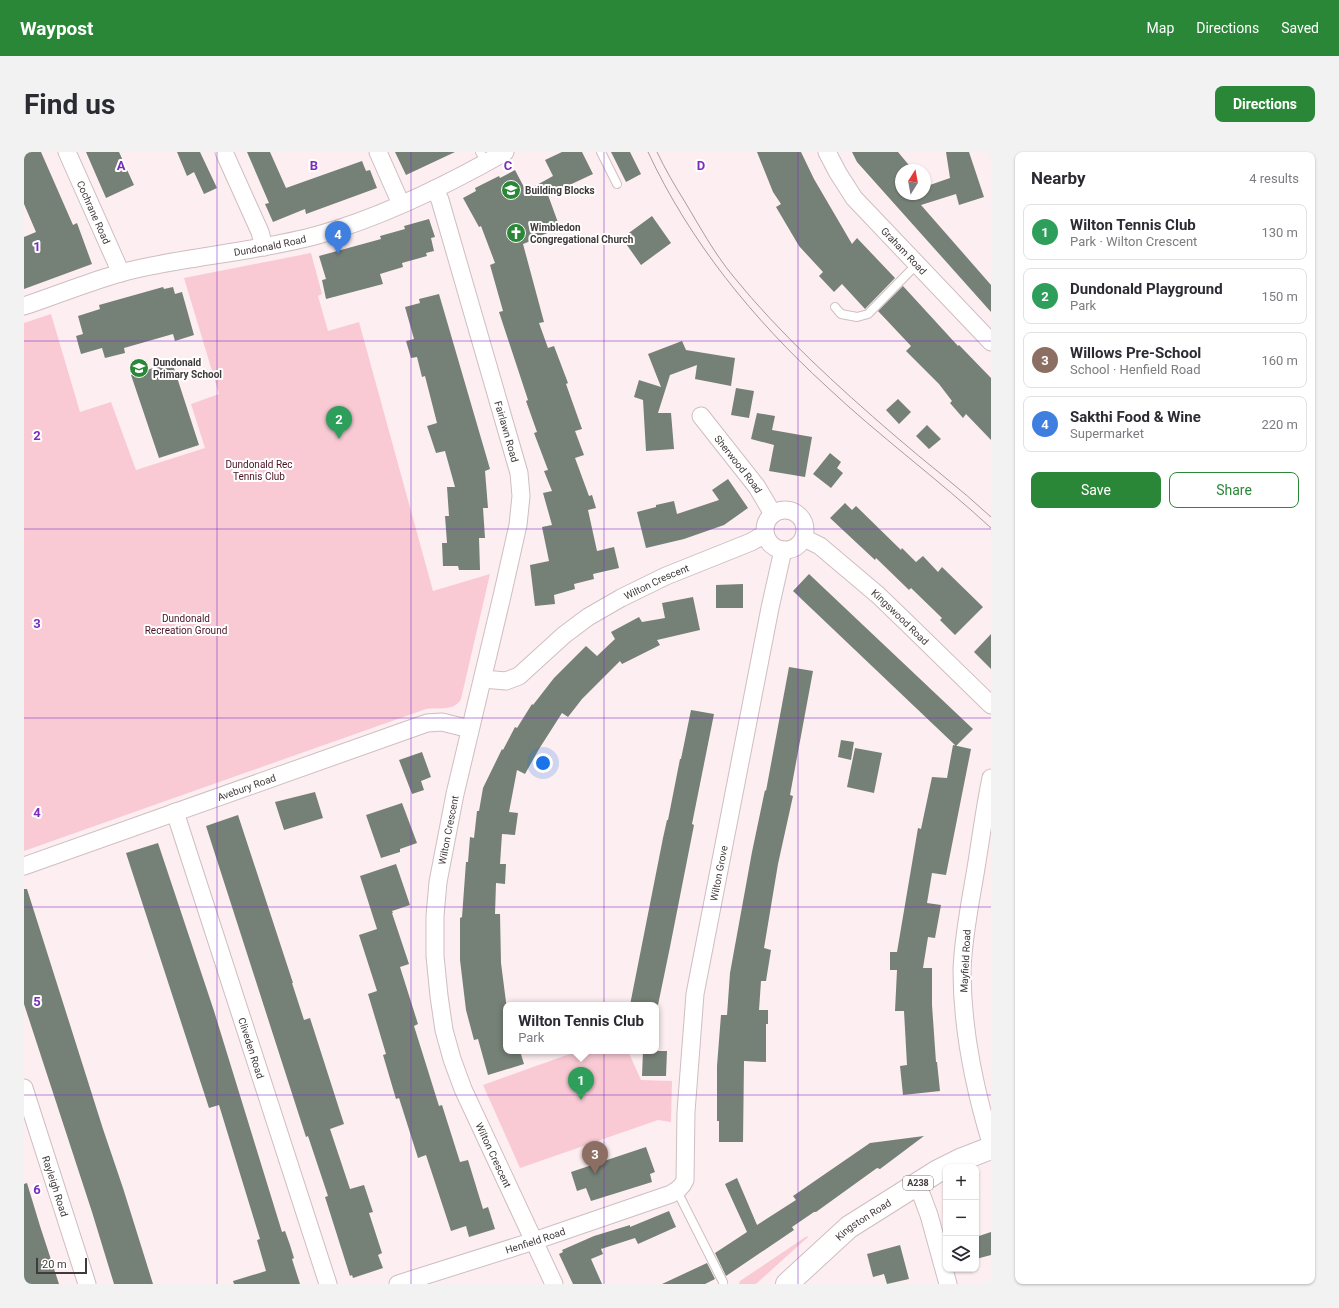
<!DOCTYPE html>
<html lang="en">
<head>
<meta charset="utf-8">
<style>
	:root { --surface:#fff; --page:#f2f2f3; --text:#2b2b33; --muted:#7c7c81; --line:#e1e1e2; --accent:#2b8738 }
	body { margin:0; font-family:Roboto,sans-serif; background:var(--page); color:var(--text) }
	.controls { position:absolute; right:12px; bottom:12px; display:grid; overflow:hidden; border-radius:8px; box-shadow:0 1px 3px #0004 }
	.controls button { width:36px; height:36px; display:grid; place-items:center; padding:0; border:0; border-bottom:1px solid var(--line); background:var(--surface); color:var(--text); font:20px sans-serif }
	.compass { position:absolute; left:871px; top:12px; width:36px; height:36px; border-radius:50%; background:var(--surface); box-shadow:0 1px 3px #0004; rotate:11deg }
	.scale { position:absolute; left:12px; bottom:10px; width:51px; box-sizing:border-box; padding-left:4px; border:2px solid #413a3c; border-top:0; font-size:11px; line-height:14px; white-space:nowrap; color:#413a3c; -webkit-text-stroke:3px #fff; paint-order:stroke }
	.you { position:absolute; left:519px; top:611px; width:14px; height:14px; margin:-10px; border:3px solid #fff; border-radius:50%; background:#1a73e8; box-shadow:0 0 0 6px #1a73e833 }
	.badge { display:grid; place-items:center; width:26px; height:26px; border-radius:50%; background:var(--accent); color:#fff; font-size:13px; font-weight:700 }
	.pin { position:absolute; translate:-50% -33px; filter:drop-shadow(0 1px 2px #0008) }
	.pin::after { content:''; position:absolute; top:21px; width:14px; height:12px; background:inherit; clip-path:polygon(0 0,100% 0,50% 100%) }
	.popup { position:absolute; left:479px; top:850px; width:156px; height:52px; box-sizing:border-box; display:grid; place-content:center; border-radius:8px; background:var(--surface); filter:drop-shadow(0 1px 3px #0005); font-size:13px; white-space:nowrap; color:var(--muted) }
	.popup b { font-size:15px; color:var(--text) }
	.popup::after { content:''; position:absolute; left:50%; top:100%; margin-left:-8px; border:8px solid transparent; border-top-color:var(--surface) }
	.list { margin:0; padding:0; list-style:none }
	h2 { display:flex; justify-content:space-between; align-items:center; height:52px; margin:0; padding:0 16px; font-size:17px }
	h2 small { font-size:13px; font-weight:400; color:var(--muted) }
	.list li { display:grid; grid-template-columns:26px 1fr auto; gap:12px; align-items:center; box-sizing:border-box; height:56px; margin:0 8px 8px; padding:0 8px; border:1px solid var(--line); border-radius:8px }
	.list b { display:block; font-size:15px; white-space:nowrap }
	.list p { margin:0; font-size:13px; white-space:nowrap; color:var(--muted) }
	.list em { font-size:13px; font-style:normal; color:var(--muted) }
	.actions { display:flex; gap:8px; padding:12px 16px }
	.actions a { flex:1; padding:9px 0; border:1px solid var(--accent); border-radius:8px; text-align:center; font-size:14px; color:var(--accent) }
	.actions .main { background:var(--accent); color:#fff }
	.icon { flex:none; width:22px; height:22px; fill:none; stroke:currentColor; stroke-width:2; stroke-linecap:round; stroke-linejoin:round }
	.map { position:relative; flex:none; width:967px; height:1132px; overflow:hidden; border-radius:8px }
	header { display:flex; align-items:center; gap:24px; box-sizing:border-box; height:56px; padding:0 20px; background:var(--accent); color:#fff }
	header strong { font-size:19px }
	nav { display:flex; gap:22px; margin-inline-start:auto; font-size:14px }
	.intro { display:flex; align-items:center; justify-content:space-between; box-sizing:border-box; height:96px; padding:0 24px }
	h1 { margin:0; font-size:28px }
	.button { padding:10px 18px; border-radius:8px; background:var(--accent); color:#fff; font-size:14px; font-weight:700 }
	main { display:flex; gap:24px; padding:0 24px }
	aside { flex:1; background:var(--surface); border-radius:8px; box-shadow:0 1px 3px #0004 }
	.map>svg:first-child { display:block }
	.green { fill:#f9cad4 }
	.building { fill:#758076 }
	.lines { fill:none; stroke-linecap:round; stroke-linejoin:round }
	.lane-casing { stroke:#cfbec1; stroke-width:10 }
	.street-casing { stroke:#cfbec1; stroke-width:19 }
	.primary-casing { stroke:#cfbec1; stroke-width:24 }
	.lane { stroke:#fff; stroke-width:8 }
	.street { stroke:#fff; stroke-width:17 }
	.primary { stroke:#fff; stroke-width:22 }
	.tram { stroke:#a79c9f; stroke-width:1 }
	.grid { fill:none; stroke:#7b2cbf; stroke-width:1; stroke-opacity:0.55 }
	.labels { text-anchor:middle; stroke-width:4; stroke-linejoin:round; paint-order:stroke }
	.shield { fill:#fff; stroke:#7a7576; stroke-width:1 }
	.shield-label { font-size:9px; font-weight:bold; fill:#413a3c }
	.poi-label { font-size:10px; font-weight:bold; fill:#413a3c; stroke:#fff; text-anchor:start }
	.street-label { font-size:10px; fill:#413a3c; stroke:#fff }
	.park-label { font-size:10px; fill:#4b1125; stroke:#fff }
	.grid-label { font-size:13px; text-anchor:middle; font-weight:bold; fill:#7b2cbf; stroke:#fff; stroke-width:4; stroke-linejoin:round; paint-order:stroke }
</style>
</head>
<body>
<header>
<strong>Waypost</strong>
<nav><a>Map</a><a>Directions</a><a>Saved</a></nav>
</header>
<div class="intro"><h1>Find us</h1><a class="button">Directions</a></div>
<main>
<div class="map">
<svg width="967" height="1132" viewBox="0 0 967 1132">
	<rect width="100%" height="100%" fill="#fdeef1"/>
	<path class="green" d="M287 101 298 142 294 144 304 179 335 170 409 439 466 422 437 547C430 560 414 555 402 557L0 699V171L27 162 56 260 87 250 112 318 181 296 167 252 195 242 160 126Z
		M554 899H604L617 928 648 929 647 970 634 968 496 1016 459 933Z
		M783 1084 784 1085 732 1132H715L716 1129Z"/>
	<path class="building" d="M0 0H17L49 73 53 71 68 112 0 137V85L12 80 0 52Z
		M62 0H95L110 33 82 46Z
		M153 0H176L193 36 180 42 170 20 163 24Z
		M223 0H246L262 36 338 9 342 19 346 18 353 36 282 62 281 57 249 70 241 52 245 51Z
		M371 0H431L382 23Z
		M538 0H558L569 22 524 43 536 76 513 85 514 86 499 92 520 170 515 171 524 196 530 194 544 231 542 232 558 277 551 279 560 303 551 306 565 344 568 343 572 356 564 358 573 399 590 395 595 416 569 422 570 427 550 432 551 437 530 443 531 452 511 454 506 413 525 409 518 375 528 373 519 341 528 339 520 319 524 318 510 281 513 280 502 249 504 248 475 160 479 159 466 113 471 111 457 74 455 75 439 46 452 39 451 36 475 24 476 26 491 18 502 39 529 24 521 8Z
		M587 0H606L617 22 602 30Z
		M733 0H777L790 27 828 92 833 86 871 126 841 157 818 132 810 140 795 124 799 120 775 94 752 55 757 52 749 40Z
		M828 0H874L889 18H877V42H901V32L903 34 926 26 922 0H945L960 45 935 53 932 42 897 53 967 133V160L833 10Z
		M628 64 647 91 617 113 598 86Z
		M405 67 411 85 407 86 410 99 402 101 403 104 378 111 379 115 356 122 359 132 302 147 298 128 302 127 295 104 357 87 356 84 381 77 380 74Z
		M879 134 934 194 935 193 967 226V288L942 262 939 266 926 251 928 249 915 232 882 199 887 194 854 159Z
		M139 135 140 137 149 135 151 142 158 140 170 183 151 189 149 182 100 196 101 201 81 206 78 196 57 202 52 184 59 182 54 164 76 157 75 153Z
		M415 142 466 317 461 319 464 356H459L461 386H455L456 418H435L434 414H419L418 391H423L421 364H425L423 335H431L421 299 412 301 403 274 413 271 401 224 398 225 393 205 387 206 382 189 390 187 381 155 396 151 395 147Z
		M658 189 662 198 711 206 707 234 671 227 673 213 646 223 634 261H647L650 297 622 299 619 248 610 245 615 228 637 235 624 202Z
		M148 210 175 293 135 306 107 223Z
		M712 236 730 239 725 266 707 263Z
		M874 247 887 260 875 272 862 258Z
		M733 261 751 264 748 278 788 285 781 325 745 319 750 293 727 287Z
		M903 273 917 287 905 297 892 284Z
		M806 301 817 310 813 316 819 321 807 336 789 322Z
		M704 327 724 356 700 373 660 387 622 396 613 360 632 355V353L650 349 653 362 695 348 688 338Z
		M821 351 828 358 832 354 877 398 878 396 892 410 899 404 914 420 918 415 959 455 931 483 916 468 918 466 887 436 885 438 852 406 851 408 806 366Z
		M785 422 949 577 932 594 769 439Z
		M719 432V456H692V433Z
		M669 445 676 478 633 488 636 493 598 512 596 509 558 547 544 565 538 561 515 597 501 622 493 618 485 660 494 661 491 683 478 682 476 712H482L481 732 472 731 471 762H476L477 811 482 850V899H496L500 912 464 923 454 887 450 888 442 858 436 808V766L438 765 442 710H444L446 685 450 686 453 659H455L459 636 478 597 479 598 491 575 493 576 508 552 509 553 530 526 562 494 573 504 591 487 587 480 615 465 618 470 641 466 638 451Z
		M967 482V517L950 500Z
		M765 515 789 519 766 643 769 644 754 712 740 796 747 798 742 829H737L735 858H744V872H742V910L720 909 719 990H695V969H693V914L697 863H703L706 821 728 700 741 638 742 639Z
		M667 558 690 562 668 672 670 673 646 795 634 853H606L639 686 643 668H644L656 607H657Z
		M817 588 830 590 827 608 814 605Z
		M929 593 947 597 922 723 908 721 903 751 917 753 911 786 904 785 899 816H908V853L912 910H913L916 939 879 943 876 914 883 913 880 859H871L873 818H866V800H873L894 676 897 677 908 625 923 626Z
		M831 596 858 601 850 641 823 635Z
		M398 600 407 625 397 629 400 638 388 642 375 608Z
		M291 640 299 666 260 678 251 650Z
		M378 651 393 691 376 697V700L357 706 342 663Z
		M214 663 269 831H268L280 868 286 866 320 972 306 977 326 1037 340 1033 349 1060 345 1061 358 1101 354 1103 359 1116 329 1126 328 1123 326 1124 301 1045 304 1044 284 984 282 985 182 674Z
		M134 691 190 859 258 1080 261 1079 266 1093 270 1106 268 1107 276 1132H210L209 1129 242 1119 233 1088 236 1087 195 953 185 956 102 701Z
		M372 712 386 753 368 759 369 761H368L385 812 376 815 394 872 390 874 415 954 418 953 436 1010 444 1008 459 1057 464 1055 471 1077 445 1085 442 1074 427 1079 402 1003 394 1006 375 946 372 947 359 903 362 902 344 842 353 839 335 783 353 777 336 724Z
		M0 737H3L79 977 99 1036 129 1132H90L68 1060 0 852Z
		M619 899H643L642 924H618Z
		M900 984 856 1017 853 1016 792 1060H790L768 1075 770 1078 702 1124 691 1101 723 1080 701 1032 713 1026 733 1073 772 1048 769 1044 846 991Z
		M622 995 631 1020 626 1022 628 1030 567 1049 562 1036 553 1039 547 1020Z
		M3 1031 16 1074 35 1132H0V1032Z
		M645 1059 652 1075 614 1092 611 1086 577 1097 579 1102 567 1107 578 1132H549L535 1102 539 1100 538 1098 570 1084 606 1073V1075Z
		M967 1080V1103L952 1107V1085Z
		M876 1093 885 1127 863 1132 860 1122 849 1125 843 1102Z
		M683 1111 691 1127 681 1132H638Z"/>
	<g class="lines">
		<g class="lane-casing">
			<path id="lane" d="M456 0 463 11
				M577 0 593 32
				M811 155 817 162 833 165 844 162 893 112
				M653 1039 699 1130"/>
		</g>
		<g class="street-casing">
			<g id="street">
				<path id="s1" d="M43 0 97 121"/>
				<path d="M200 0 236 80 240 95"/>
				<path d="M354 0 377 52"/>
				<path id="s2" d="M803 0 814 21 830 46 967 190"/>
				<path id="s3" d="M411 37 416 48 495 321 497 344 494 373 478 444 431 642 414 730 411 764V804L415 844 420 878 428 907 439 937 530 1132"/>
				<path id="s4" d="M0 154C42 140 83 122 127 114 182 103 239 98 294 83 358 65 423 33 481 0"/>
				<path id="s5" d="M677 264 733 335 749 362"/>
				<circle cx="761" cy="378" r="20"/>
				<path id="s6" d="M780 386 796 394 854 443 883 471 967 553"/>
				<path id="s7" d="M459 527 482 529 495 524 540 483 564 465 597 446 642 424 727 390 741 382"/>
				<path d="M967 626C960 659 956 694 950 728 945 757 939 788 938 818 938 877 950 935 967 991"/>
				<path id="s8" d="M151 660 304 1132"/>
				<path id="s9" d="M0 714 403 571 418 570 446 577"/>
				<path id="s10" d="M0 936 63 1132"/>
				<path d="M893 1031 905 1063 924 1132"/>
				<path id="s11" d="M374 1132 510 1089 647 1042C654 1038 658 1035 661 1028L662 960 671 842 746 456 759 398"/>
			</g>
		</g>
		<g class="primary-casing">
			<g id="primary">
				<path id="s12" d="M763 1132 825 1075 914 1019 936 1008 967 996"/>
			</g>
		</g>
		<use href="#lane" class="lane"/>
		<use href="#street" class="street"/>
		<use href="#primary" class="primary"/>
		<path class="tram" d="M624 0C666 90 729 167 802 234 855 284 914 327 967 376
			M633 0C641 17 651 34 661 50 676 75 690 101 709 124 756 182 813 234 870 283 902 311 936 336 967 365"/>
	</g>
	<path class="grid" d="M193 0V1132M387 0V1132M580 0V1132M774 0V1132M0 189H967M0 377H967M0 566H967M0 755H967M0 943H967"/>
	<defs>
		<g id="school-disc" transform="scale(1)"><circle r="9.5" fill="#2b8738" stroke="#fff"/><path d="M0-5L7-2L0 1L-7-2ZM-4 1L0 2.5L4 1V4Q0 6-4 4Z" fill="#fff"/></g>
		<g id="church-disc" transform="scale(1)"><circle r="9.5" fill="#2b8738" stroke="#fff"/><path d="M-1.2-6h2.4v3.5h3.3v2.4h-3.3V6h-2.4V-.1h-3.3v-2.4h3.3Z" fill="#fff"/></g>
	</defs>
	<g fill-rule="evenodd">
		<use href="#school-disc" x="487" y="38"/>
		<use href="#church-disc" x="492" y="81"/>
		<use href="#school-disc" x="115" y="216"/>
	</g>
	<g class="labels">
		<rect class="shield" x="879" y="1024" width="30" height="14" rx="3"/>
		<g class="shield-label">
			<text x="894" y="1034">A238</text>
		</g>
		<g class="poi-label">
			<text x="501" y="42">Building Blocks</text>
			<text x="506" y="79">Wimbledon<tspan x="506" dy="12">Congregational Church</tspan></text>
			<text x="129" y="214">Dundonald<tspan x="129" dy="12">Primary School</tspan></text>
		</g>
		<g class="street-label">
			<text dy="4" stroke="none"><textPath href="#s1" startOffset="66">Cochrane Road</textPath></text>
			<text dy="4" stroke="none"><textPath href="#s4" startOffset="254">Dundonald Road</textPath></text>
			<text dy="4" stroke="none"><textPath href="#s2" startOffset="126">Graham Road</textPath></text>
			<text dy="4" stroke="none"><textPath href="#s3" startOffset="253">Fairlawn Road</textPath></text>
			<text dy="4" stroke="none"><textPath href="#s5" startOffset="61">Sherwood Road</textPath></text>
			<text dy="4" stroke="none"><textPath href="#s7" startOffset="205">Wilton Crescent</textPath></text>
			<text dy="4" stroke="none"><textPath href="#s6" startOffset="125">Kingswood Road</textPath></text>
			<text dy="4" stroke="none"><textPath href="#s9" startOffset="236">Avebury Road</textPath></text>
			<text transform="translate(424 678) rotate(-79)" y="4">Wilton Crescent</text>
			<text dy="4" stroke="none"><textPath href="#s11" startOffset="617">Wilton Grove</textPath></text>
			<text transform="translate(941 809) rotate(-87)" y="4">Mayfield Road</text>
			<text dy="4" stroke="none"><textPath href="#s8" startOffset="248">Cliveden Road</textPath></text>
			<text dy="4" stroke="none"><textPath href="#s3" startOffset="998">Wilton Crescent</textPath></text>
			<text dy="4" stroke="none"><textPath href="#s10" startOffset="103">Rayleigh Road</textPath></text>
			<text dy="4" stroke="none"><textPath href="#s12" startOffset="100">Kingston Road</textPath></text>
			<text dy="4" stroke="none"><textPath href="#s11" startOffset="144">Henfield Road</textPath></text>
		</g>
		<g class="park-label">
			<text x="235" y="316">Dundonald Rec<tspan x="235" dy="12">Tennis Club</tspan></text>
			<text x="162" y="470">Dundonald<tspan x="162" dy="12">Recreation Ground</tspan></text>
		</g>
	</g>
	<g class="grid-label">
		<text x="97" y="18">A</text>
		<text x="290" y="18">B</text>
		<text x="484" y="18">C</text>
		<text x="677" y="18">D</text>
		<text x="13" y="99">1</text>
		<text x="13" y="288">2</text>
		<text x="13" y="476">3</text>
		<text x="13" y="665">4</text>
		<text x="13" y="854">5</text>
		<text x="13" y="1042">6</text>
	</g>
</svg>
<div class="controls">
<button>+</button>
<button>−</button>
<button><svg class="icon" aria-label="layers" viewBox="0 0 24 24"><path d="M12 4l9 5-9 5-9-5zM3 14l9 5 9-5"/></svg></button>
</div>
<svg class="compass" viewBox="-18 -18 36 36"><path d="M0-13l5 13h-10z" fill="#e53935"/><path d="M0 13l5-13h-10z" fill="#7c7c81"/></svg>
<div class="scale">20 m</div>
<div class="you"></div>
<div class="pin badge" style="left:557px;top:948px;background:#2e9e5b">1</div>
<div class="popup"><b>Wilton Tennis Club</b>Park</div>
<div class="pin badge" style="left:315px;top:287px;background:#2e9e5b">2</div>
<div class="pin badge" style="left:571px;top:1022px;background:#8d6e63">3</div>
<div class="pin badge" style="left:314px;top:102px;background:#3f7fe0">4</div>
</div>
<aside>
<h2>Nearby<small>4 results</small></h2>
<ul class="list">
<li><span class="badge" style="background:#2e9e5b">1</span><div><b>Wilton Tennis Club</b><p>Park · Wilton Crescent</p></div><em>130 m</em></li>
<li><span class="badge" style="background:#2e9e5b">2</span><div><b>Dundonald Playground</b><p>Park</p></div><em>150 m</em></li>
<li><span class="badge" style="background:#8d6e63">3</span><div><b>Willows Pre-School</b><p>School · Henfield Road</p></div><em>160 m</em></li>
<li><span class="badge" style="background:#3f7fe0">4</span><div><b>Sakthi Food &amp; Wine</b><p>Supermarket</p></div><em>220 m</em></li>
</ul>
<div class="actions"><a class="main">Save</a><a>Share</a></div>
</aside>
</main>
</body>
</html>
